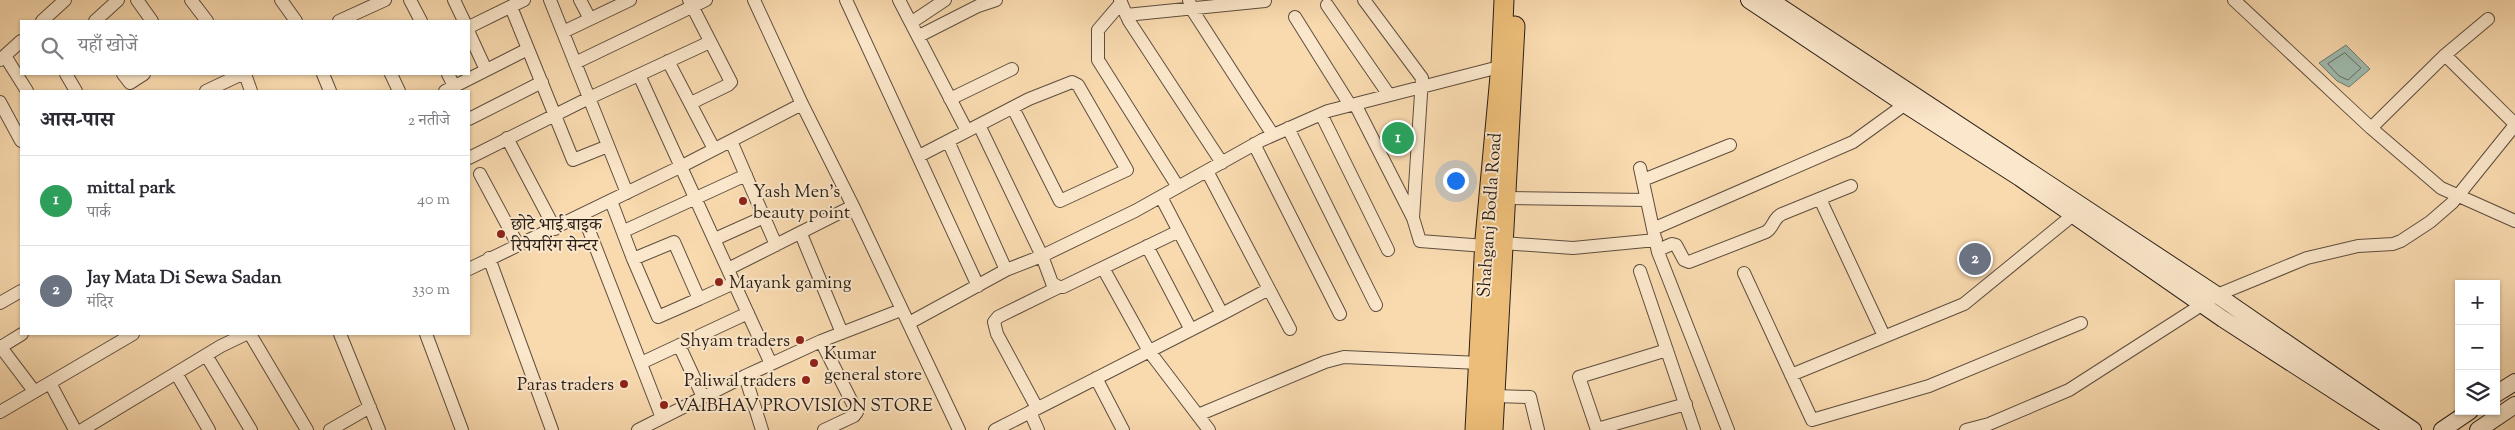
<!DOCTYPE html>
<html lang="hi">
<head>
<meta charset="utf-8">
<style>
	:root { --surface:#fff; --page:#f2f2f3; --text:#2b2b33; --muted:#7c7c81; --line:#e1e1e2; --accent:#0f766e }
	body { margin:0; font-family:"Sorts Mill Goudy","Noto Serif Devanagari",serif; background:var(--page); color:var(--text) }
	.controls { position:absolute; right:15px; bottom:15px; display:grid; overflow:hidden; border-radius:0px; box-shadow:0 1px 4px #0004 }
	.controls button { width:45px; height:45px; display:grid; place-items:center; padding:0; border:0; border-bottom:1px solid var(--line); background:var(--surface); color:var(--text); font:25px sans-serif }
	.you { position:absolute; left:1455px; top:180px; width:18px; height:18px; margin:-12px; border:4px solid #fff; border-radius:50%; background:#1a73e8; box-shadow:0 0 0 8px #1a73e833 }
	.badge { display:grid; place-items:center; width:32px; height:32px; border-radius:50%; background:var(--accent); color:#fff; font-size:16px; font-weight:700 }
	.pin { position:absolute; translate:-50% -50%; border:2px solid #fff; box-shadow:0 1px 5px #0006 }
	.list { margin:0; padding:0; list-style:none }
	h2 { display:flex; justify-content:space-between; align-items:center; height:65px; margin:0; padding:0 20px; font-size:21px }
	h2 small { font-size:16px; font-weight:400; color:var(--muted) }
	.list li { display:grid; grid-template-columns:32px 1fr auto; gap:15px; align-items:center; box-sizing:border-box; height:90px; padding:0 20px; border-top:1px solid var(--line) }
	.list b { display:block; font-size:19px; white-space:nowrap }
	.list p { margin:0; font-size:16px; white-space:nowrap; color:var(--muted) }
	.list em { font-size:16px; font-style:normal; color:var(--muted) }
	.icon { flex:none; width:28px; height:28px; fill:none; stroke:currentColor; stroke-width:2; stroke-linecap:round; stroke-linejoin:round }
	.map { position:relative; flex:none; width:2515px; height:430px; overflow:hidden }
	.search { position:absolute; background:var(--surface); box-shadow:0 1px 4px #0004; left:20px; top:20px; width:450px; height:55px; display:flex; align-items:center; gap:12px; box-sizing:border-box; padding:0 18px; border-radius:0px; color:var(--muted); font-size:19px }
	.panel { position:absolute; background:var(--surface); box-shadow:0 1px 4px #0004; left:20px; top:90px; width:450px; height:245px; border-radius:0px }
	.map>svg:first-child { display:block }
	.water { fill:#9ebaae; stroke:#707c72 }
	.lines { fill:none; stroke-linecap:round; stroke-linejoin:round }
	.shore { stroke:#646c63; stroke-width:1 }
	.minor-casing { stroke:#5e4e3e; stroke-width:14 }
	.secondary-casing { stroke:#2a1f18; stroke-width:18 }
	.primary-casing { stroke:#2a1f18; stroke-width:21 }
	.minor { stroke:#fbe7cb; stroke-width:12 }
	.secondary { stroke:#fbe7cb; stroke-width:16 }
	.primary { stroke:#ecbd78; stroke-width:19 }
	.poi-dot { fill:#8f2418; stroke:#fbe7cb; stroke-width:2 }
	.labels { text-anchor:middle; stroke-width:4; stroke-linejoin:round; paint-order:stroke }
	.poi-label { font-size:18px; fill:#2a1f18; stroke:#fbe7cb; text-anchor:start }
	.street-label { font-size:18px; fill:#2a1f18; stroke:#fbe7cb }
</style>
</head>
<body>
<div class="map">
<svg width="2515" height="430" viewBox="0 0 2515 430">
	<rect width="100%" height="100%" fill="#f9daaf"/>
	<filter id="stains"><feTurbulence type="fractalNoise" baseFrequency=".004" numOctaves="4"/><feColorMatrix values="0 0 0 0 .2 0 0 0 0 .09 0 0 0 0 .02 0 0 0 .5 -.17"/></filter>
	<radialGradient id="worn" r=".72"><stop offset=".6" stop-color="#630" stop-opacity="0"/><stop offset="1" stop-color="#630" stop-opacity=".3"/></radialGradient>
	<path class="water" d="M2346 45 2370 69 2349 87 2337 81 2319 63Z"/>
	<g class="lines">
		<path class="shore" d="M2345 53 2361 68 2348 80 2339 76 2328 64Z"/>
		<g class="minor-casing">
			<path id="minor" d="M137 0 152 21
				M191 0 207 21
				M281 0 296 21
				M410 0 421 21
				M454 0 464 21
				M550 0 627 193
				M580 0 590 19
				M689 0 731 82 728 85 691 103
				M754 0 802 104 853 206 959 430
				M846 0 978 286
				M899 0 967 131
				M1120 0 1129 21 1222 163
				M1189 0 1191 8 1273 135
				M1364 0 1422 78 1413 218
				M2234 0 2371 128
				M1121 3 1098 30V60L1178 187
				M1327 5 1389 95
				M511 7 573 160 608 146
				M1126 15 1265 1
				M1295 17 1350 105
				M2488 19 2445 55 2371 128 2441 188 2515 221
				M42 21 65 0
				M95 21 118 0
				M339 21 385 0
				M912 22 945 0
				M469 27 524 0
				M563 32 630 0
				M469 33 486 70
				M919 36 978 6 996 0
				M2445 55 2515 124
				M5 56 27 91
				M0 60 21 41
				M668 61 714 149
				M575 63 706 0
				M66 74 76 91
				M123 74 130 83 144 74
				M245 74 251 91
				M323 74 330 91
				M391 74 399 91
				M448 74 454 86
				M639 75 771 364
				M206 91 242 74
				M445 91 528 49
				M950 99 1012 69
				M0 102 21 141
				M1355 104 1413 218 1420 241 1485 246
				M1321 114 1388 250
				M469 119 542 82
				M979 125 1042 256 1052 283 1059 287H1063L1179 231
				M1288 128 1376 305
				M507 138 555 229
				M731 141 776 245
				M948 141 1006 270
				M1254 144 1340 314
				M919 156 1029 99 1072 82 1078 85 1127 170 1060 201 1013 108
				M469 158 589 98 710 42
				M1640 168 1658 252 1728 430
				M1207 171 1290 329
				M480 174 518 245
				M1643 180 1730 145
				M1161 197 1222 314 1269 289
				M1506 198 1647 200
				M1820 199 1884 336
				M611 201 633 259
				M583 215 662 418
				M1653 229 1853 142 1911 100
				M624 231 746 175
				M801 234 842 333
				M715 239 764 217
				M1503 243 1573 248 1656 240
				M1147 246 1191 330
				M1658 250 1672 244 1676 245 1684 260 1689 262 1766 232C1774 227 1773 218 1782 214L1851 186
				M489 258 552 430
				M1103 268 1149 351 1209 430
				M469 269 682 166 802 104
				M728 269 853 206
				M1640 271 1694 430
				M1744 273 1812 420 1929 386 2081 323
				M699 299 658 317 633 259 674 242 699 299 734 283
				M0 303 21 291
				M909 323 1006 270 1042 256 1135 211 1262 140 1328 111 1507 65
				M250 334 307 430
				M340 334 379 430
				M426 334 462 430
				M821 341 857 412 854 416 824 430
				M679 345 703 397
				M0 346 34 391
				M1 347 22 334
				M206 355 251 430
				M641 363 748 313
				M176 373 209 430
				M1791 375 1964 304 2073 215
				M1096 378 1123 430
				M50 383 75 430
				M1495 396 1530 397 1538 430
				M1037 408 997 334 994 322 998 317 1059 287
				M0 412 133 334
				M1030 412 1038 430
				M1198 415 1325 362 1344 357 1480 363
				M1597 429 1686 404
				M82 430 221 346 246 334
				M330 430 370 407
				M638 430 745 376
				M762 430 745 376 821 341 901 310
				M995 430 1222 314
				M1597 430 1579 377 1667 350
				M1966 430 1989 424 2069 390 2217 295 2307 258 2358 246 2393 244 2401 241 2430 222 2452 203 2515 125"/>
		</g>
		<g class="secondary-casing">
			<path id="secondary" d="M1749 0 1906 105 2020 178 2223 319 2395 430
				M1770 0 2217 295 2413 430
				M2496 394 2515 382
				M2442 430 2470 411
				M2478 430 2515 405"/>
		</g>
		<g class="primary-casing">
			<path id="primary" d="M1475 430 1485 239 1501 65 1504 0
				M1493 430 1515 26"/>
		</g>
		<use href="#minor" class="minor"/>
		<use href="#secondary" class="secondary"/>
		<use href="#primary" class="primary"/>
	</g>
	<g class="poi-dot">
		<circle cx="743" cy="201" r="5"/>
		<circle cx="501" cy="234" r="5"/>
		<circle cx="719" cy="282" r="5"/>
		<circle cx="800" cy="340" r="5"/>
		<circle cx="814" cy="363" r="5"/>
		<circle cx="806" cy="380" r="5"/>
		<circle cx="624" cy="384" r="5"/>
		<circle cx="664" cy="405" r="5"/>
	</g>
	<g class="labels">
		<g class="poi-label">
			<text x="753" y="197">Yash Men's<tspan x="753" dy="21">beauty point</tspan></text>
			<text x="511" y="230">छोटे भाई बाइक<tspan x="511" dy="21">रिपेयरिंग सेन्टर</tspan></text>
			<text x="729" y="288">Mayank gaming</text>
			<text x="790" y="346" text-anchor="end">Shyam traders</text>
			<text x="824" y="359">Kumar<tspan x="824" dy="21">general store</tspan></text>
			<text x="796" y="386" text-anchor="end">Paliwal traders</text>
			<text x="614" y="390" text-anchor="end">Paras traders</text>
			<text x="674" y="411">VAIBHAV PROVISION STORE</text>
		</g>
		<g class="street-label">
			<text transform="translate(1489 215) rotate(-86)" y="6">Shahganj Bodla Road</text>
		</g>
	</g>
	<rect width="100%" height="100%" filter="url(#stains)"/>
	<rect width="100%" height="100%" fill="url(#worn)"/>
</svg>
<div class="controls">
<button>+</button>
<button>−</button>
<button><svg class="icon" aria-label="layers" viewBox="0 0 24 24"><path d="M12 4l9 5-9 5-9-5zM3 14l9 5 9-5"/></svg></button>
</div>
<div class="you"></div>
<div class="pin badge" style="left:1398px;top:138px;background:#2e9e5b">1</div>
<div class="pin badge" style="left:1975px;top:259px;background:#6b7280">2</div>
<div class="search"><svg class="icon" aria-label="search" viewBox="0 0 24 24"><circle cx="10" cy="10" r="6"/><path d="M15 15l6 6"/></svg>यहाँ खोजें</div>
<section class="panel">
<h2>आस-पास<small>2 नतीजे</small></h2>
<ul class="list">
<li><span class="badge" style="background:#2e9e5b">1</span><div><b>mittal park</b><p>पार्क</p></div><em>40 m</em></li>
<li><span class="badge" style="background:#6b7280">2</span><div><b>Jay Mata Di Sewa Sadan</b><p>मंदिर</p></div><em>330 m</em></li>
</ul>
</section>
</div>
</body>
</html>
